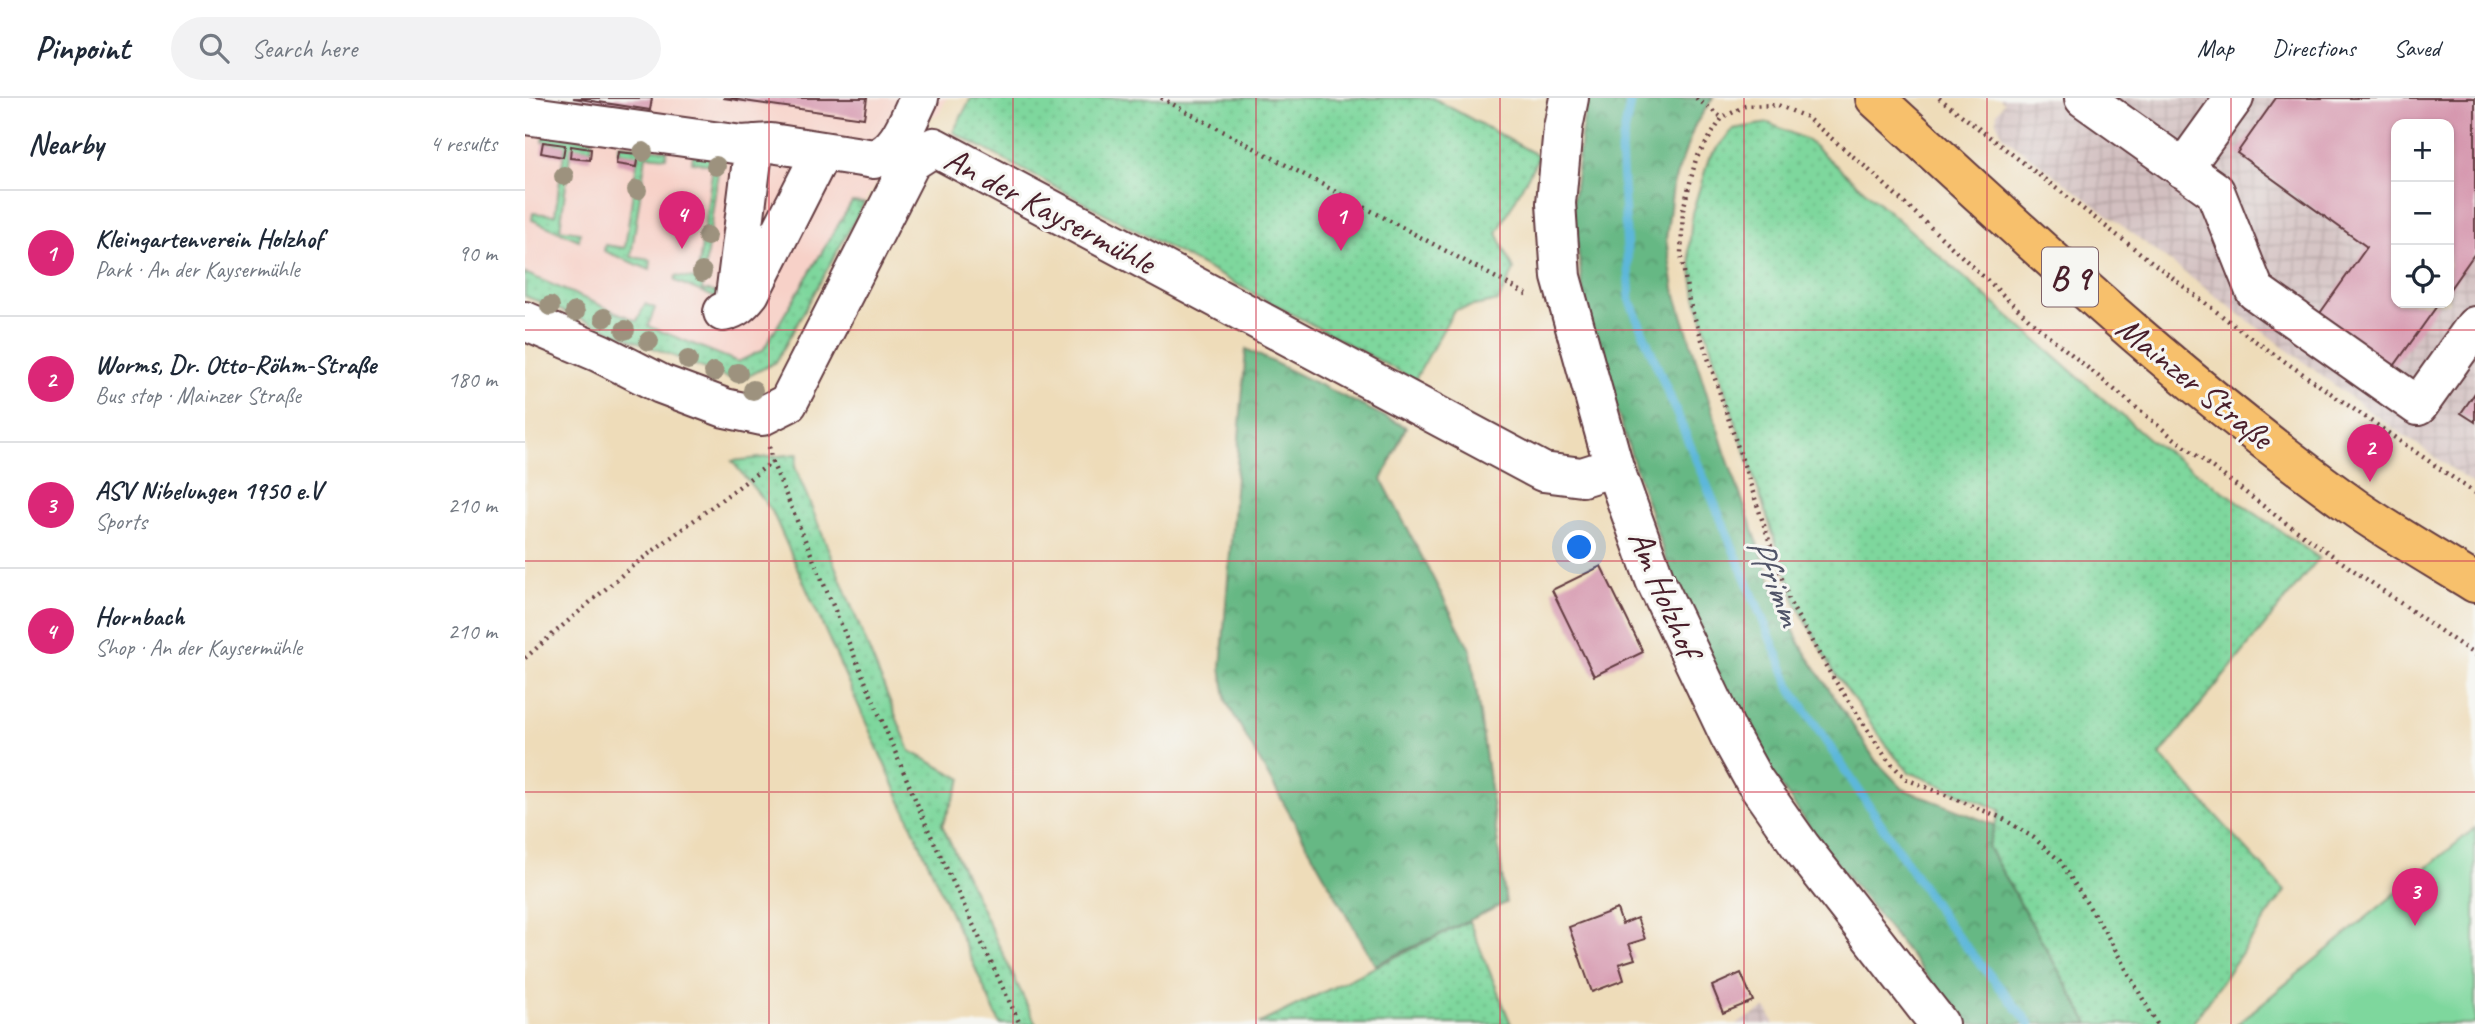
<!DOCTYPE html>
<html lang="en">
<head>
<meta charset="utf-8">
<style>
	:root { --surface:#fff; --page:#f2f2f3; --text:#1f2937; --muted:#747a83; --line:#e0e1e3; --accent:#db2777 }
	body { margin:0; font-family:Caveat,sans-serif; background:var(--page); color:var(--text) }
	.controls { position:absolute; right:21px; top:21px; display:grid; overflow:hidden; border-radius:14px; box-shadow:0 2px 5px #0004 }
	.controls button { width:63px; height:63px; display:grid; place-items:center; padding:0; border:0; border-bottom:2px solid var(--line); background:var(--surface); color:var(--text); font:35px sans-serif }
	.you { position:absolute; left:1055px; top:450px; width:24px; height:24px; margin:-18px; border:5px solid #fff; border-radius:50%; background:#1a73e8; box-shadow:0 0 0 10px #1a73e833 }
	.badge { display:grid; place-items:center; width:46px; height:46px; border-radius:50%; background:var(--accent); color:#fff; font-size:23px; font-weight:700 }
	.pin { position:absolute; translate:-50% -58px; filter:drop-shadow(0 2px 4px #0008) }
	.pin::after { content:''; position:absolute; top:37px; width:24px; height:21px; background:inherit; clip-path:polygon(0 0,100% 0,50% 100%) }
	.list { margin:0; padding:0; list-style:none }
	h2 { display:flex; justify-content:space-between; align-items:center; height:91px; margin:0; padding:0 28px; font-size:30px }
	h2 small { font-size:23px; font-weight:400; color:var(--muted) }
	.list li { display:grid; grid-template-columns:46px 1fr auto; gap:21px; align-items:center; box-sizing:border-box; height:126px; padding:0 28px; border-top:2px solid var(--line) }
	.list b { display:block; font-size:26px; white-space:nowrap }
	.list p { margin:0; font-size:23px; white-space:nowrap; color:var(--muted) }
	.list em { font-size:23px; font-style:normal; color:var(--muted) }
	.icon { flex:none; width:38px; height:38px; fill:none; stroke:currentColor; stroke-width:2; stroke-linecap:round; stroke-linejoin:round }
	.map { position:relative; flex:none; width:1950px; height:926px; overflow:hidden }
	header { display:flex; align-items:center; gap:42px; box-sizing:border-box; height:98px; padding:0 35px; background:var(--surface); border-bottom:2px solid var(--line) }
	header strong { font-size:33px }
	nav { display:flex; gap:38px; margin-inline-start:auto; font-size:24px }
	.search { width:490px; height:63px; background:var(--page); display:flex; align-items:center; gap:18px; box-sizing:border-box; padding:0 24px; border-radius:38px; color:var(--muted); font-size:26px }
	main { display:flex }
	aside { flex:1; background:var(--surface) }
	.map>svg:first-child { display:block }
	.built { fill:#f7d1c8 }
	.industrial { fill:url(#industrial-grid); fill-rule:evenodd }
	.grass { fill:url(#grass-dots); stroke:#647b64; stroke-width:2 }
	.forest { fill:url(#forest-crowns); stroke:#586c58; stroke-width:2 }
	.park { fill:#7ed79d; stroke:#647b64; stroke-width:2 }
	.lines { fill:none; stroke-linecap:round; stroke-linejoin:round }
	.stream { stroke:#5db7da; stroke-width:9 }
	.building { fill:#d698af }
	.minor-casing { stroke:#633b40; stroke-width:42 }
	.major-casing { stroke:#633b40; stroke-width:42 }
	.path { stroke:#633b40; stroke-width:4.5; stroke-dasharray:2 5; stroke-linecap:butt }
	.minor { stroke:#fff; stroke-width:38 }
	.major { stroke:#f7c06c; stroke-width:38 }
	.tree { fill:#9d927e }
	.grid { fill:none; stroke:#d1495b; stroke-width:2; stroke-opacity:0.55 }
	.labels { text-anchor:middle; stroke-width:6; stroke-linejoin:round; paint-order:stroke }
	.shield { fill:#f6f6f2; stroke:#7e6067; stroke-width:2 }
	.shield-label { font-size:33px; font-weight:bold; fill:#4a1f2b }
	.street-label { font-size:35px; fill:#4a1f2b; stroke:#f6f6f2 }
	.water-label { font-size:37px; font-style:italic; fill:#515468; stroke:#f6f6f2 }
</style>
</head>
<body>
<header>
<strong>Pinpoint</strong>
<div class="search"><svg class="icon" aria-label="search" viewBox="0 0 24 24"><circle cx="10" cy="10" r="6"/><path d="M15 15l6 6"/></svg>Search here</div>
<nav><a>Map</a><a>Directions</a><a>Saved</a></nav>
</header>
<main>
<aside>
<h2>Nearby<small>4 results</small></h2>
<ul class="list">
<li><span class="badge">1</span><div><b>Kleingartenverein Holzhof</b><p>Park · An der Kaysermühle</p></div><em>90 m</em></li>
<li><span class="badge">2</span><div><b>Worms, Dr. Otto-Röhm-Straße</b><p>Bus stop · Mainzer Straße</p></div><em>180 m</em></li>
<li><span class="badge">3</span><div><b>ASV Nibelungen 1950 e.V</b><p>Sports</p></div><em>210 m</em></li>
<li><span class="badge">4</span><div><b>Hornbach</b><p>Shop · An der Kaysermühle</p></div><em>210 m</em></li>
</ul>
</aside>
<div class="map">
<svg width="1950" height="926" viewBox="0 0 1950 926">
	<defs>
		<pattern id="industrial-grid" width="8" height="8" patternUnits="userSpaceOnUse" patternTransform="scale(1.75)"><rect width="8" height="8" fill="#d2bfc0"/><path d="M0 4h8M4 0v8" fill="none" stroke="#b6a4a5"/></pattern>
		<pattern id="grass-dots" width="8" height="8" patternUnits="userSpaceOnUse" patternTransform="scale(1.75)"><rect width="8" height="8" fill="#7ed79d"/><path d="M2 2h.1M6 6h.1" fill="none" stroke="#6eb887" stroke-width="1.8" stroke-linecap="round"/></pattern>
		<pattern id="forest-crowns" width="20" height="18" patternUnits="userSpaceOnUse" patternTransform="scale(1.75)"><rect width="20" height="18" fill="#66b884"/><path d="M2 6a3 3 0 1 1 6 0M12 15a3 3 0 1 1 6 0" fill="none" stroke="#56956c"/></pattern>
	</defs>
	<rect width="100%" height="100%" fill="#f6f6f2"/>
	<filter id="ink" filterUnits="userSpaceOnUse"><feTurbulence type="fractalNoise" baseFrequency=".0143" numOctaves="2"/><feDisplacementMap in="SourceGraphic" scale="14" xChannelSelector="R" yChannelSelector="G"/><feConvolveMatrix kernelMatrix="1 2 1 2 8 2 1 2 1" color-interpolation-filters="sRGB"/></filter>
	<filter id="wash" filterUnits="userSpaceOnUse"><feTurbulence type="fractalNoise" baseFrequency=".00686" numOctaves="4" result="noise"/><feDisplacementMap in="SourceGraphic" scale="28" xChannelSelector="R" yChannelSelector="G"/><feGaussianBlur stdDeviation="1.57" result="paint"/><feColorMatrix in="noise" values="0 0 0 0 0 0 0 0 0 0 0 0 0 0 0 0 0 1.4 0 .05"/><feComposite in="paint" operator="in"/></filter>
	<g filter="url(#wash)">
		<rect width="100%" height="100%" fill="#eedcb9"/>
		<path class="built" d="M0 0H422L414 16 389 22 339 105 251 264 212 284 0 198Z"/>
		<path class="industrial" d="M1474 0H1950V387L1841 311 1479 39 1471 24 1472 15 1479 4ZM1871 26H1924V205H1871Z
			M1241 910 1249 926H1211Z"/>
		<path class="grass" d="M446 0H908L1014 58 972 135 989 172 973 203 929 212 890 282 428 34Z
			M1243 25 1282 42 1625 342 1794 460 1635 657 1760 793 1667 926H1564L1463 749 1475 712 1384 674 1367 655 1308 572 1271 505 1190 263 1171 199 1164 152 1167 115 1184 60 1208 31Z
			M19 36 68 42 66 51 46 49 35 131 55 134 54 142 7 122 8 115 30 117 40 48 18 44Z
			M94 46 142 52 141 59 121 57 106 159 126 162 125 172 79 153 80 147 100 150 113 57 93 54Z
			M168 56 195 59 177 192 197 195 196 202 150 183 151 178 172 181 188 67 167 64Z
			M327 104 339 105 251 264 212 284 0 198V175L112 223 120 206 130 210 123 228 213 264 238 252Z
			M273 356 270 369 385 653 437 681 417 727 511 926H475L247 413 207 363Z
			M944 823 986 926H733Z"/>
		<path class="forest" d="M1062 0H1188L1170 27 1148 87 1141 141 1149 191 1201 357 1254 504 1278 551 1351 663 1378 691 1470 727 1463 749 1564 926H1440L1295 744 1219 635 1146 477 1066 235 1057 188 1048 106 1056 38Z
			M721 251 881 329 857 382 946 553 981 805 850 867 702 605 696 570Z"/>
		<path class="park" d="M1950 730V926H1712Z"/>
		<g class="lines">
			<path class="stream" d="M1106 0 1096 52 1105 203 1267 592 1421 824 1505 926"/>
		</g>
		<g id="blocks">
			<path class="building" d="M48 0H127L125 12Z
				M198 0H342L339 20Z
				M1751 0H1950V155L1924 192V26H1871V205H1914L1867 271 1793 218 1842 149 1712 55Z
				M18 44 40 47 38 59 16 55Z
				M46 48 66 51 65 62 45 60Z
				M93 54 113 56 111 69 91 66Z
				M1950 295V324L1936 315Z
				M1076 468 1118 554 1069 578 1027 492Z
				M1092 811 1097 826 1112 820 1120 841 1104 846 1110 861 1094 866 1099 882 1067 894 1044 829Z
				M1216 875 1228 903 1198 915 1187 888Z"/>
		</g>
	</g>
	<g filter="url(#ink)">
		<use href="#blocks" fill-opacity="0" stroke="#633b40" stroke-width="2"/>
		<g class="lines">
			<g class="minor-casing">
				<path id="minor" d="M1044 0 1038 30 1031 105 1036 179 1089 369 1130 482 1204 637 1229 682 1276 749 1414 926
					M1559 0 1690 93 1730 193 1893 308 1950 228
					M0 17 217 47 246 45 349 61C374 53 383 22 394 0
					M1658 71 1709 0
					M209 206 229 46
					M198 214C211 211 217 205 225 195L297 53
					M0 223 75 255 136 286 200 310 237 318 263 305 386 64 409 49 1018 374 1057 379 1089 369"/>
			</g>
			<g class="major-casing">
				<path id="major" d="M1350 0C1506 143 1660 289 1833 412 1871 438 1911 461 1950 485"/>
			</g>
			<path class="path" d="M636 0 1005 198
				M1171 0 1197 20
				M1414 0 1723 238 1950 395
				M247 364 402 729 495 926
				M0 560 105 470 247 364 244 348
				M1632 926 1579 832 1535 763 1509 740 1477 720 1381 681 1362 661 1305 575 1265 505 1164 203 1156 155 1158 112 1171 61 1197 20 1220 8 1253 7 1281 19 1343 71 1507 224 1646 338 1758 423 1950 557"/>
			<use href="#minor" class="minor"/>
			<use href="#major" class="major"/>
		</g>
		<g class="tree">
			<circle cx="118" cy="54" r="10"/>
			<circle cx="191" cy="68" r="10"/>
			<circle cx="39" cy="78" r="10"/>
			<circle cx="112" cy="92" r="10"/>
			<circle cx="182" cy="138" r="10"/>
			<circle cx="177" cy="174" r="10"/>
			<circle cx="25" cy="208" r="10"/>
			<circle cx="50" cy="214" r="10"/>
			<circle cx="79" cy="220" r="10"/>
			<circle cx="100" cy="232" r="10"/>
			<circle cx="124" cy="243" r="10"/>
			<circle cx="163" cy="262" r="10"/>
			<circle cx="189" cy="274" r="10"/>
			<circle cx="213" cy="275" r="10"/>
			<circle cx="228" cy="292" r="10"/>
		</g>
	</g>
	<path class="grid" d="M244 0V926M488 0V926M731 0V926M975 0V926M1219 0V926M1462 0V926M1706 0V926M0 232H1950M0 463H1950M0 694H1950"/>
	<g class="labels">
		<rect class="shield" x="1517" y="149.5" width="56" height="59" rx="5"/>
		<g class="shield-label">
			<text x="1545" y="191">B 9</text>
		</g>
		<g class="street-label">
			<text transform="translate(525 112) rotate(28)" y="12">An der Kaysermühle</text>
			<text transform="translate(1670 284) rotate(39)" y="12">Mainzer Straße</text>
			<text transform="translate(1140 495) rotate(67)" y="12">Am Holzhof</text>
		</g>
		<g class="water-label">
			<text transform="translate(1251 482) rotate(67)" y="13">Pfrimm</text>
		</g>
	</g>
</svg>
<div class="controls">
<button>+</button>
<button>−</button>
<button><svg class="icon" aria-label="locate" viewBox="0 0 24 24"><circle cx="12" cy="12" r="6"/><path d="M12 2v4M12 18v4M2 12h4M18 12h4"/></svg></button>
</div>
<div class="you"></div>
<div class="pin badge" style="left:816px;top:153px">1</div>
<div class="pin badge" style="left:1845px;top:384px">2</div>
<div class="pin badge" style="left:1890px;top:828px">3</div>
<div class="pin badge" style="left:157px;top:151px">4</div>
</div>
</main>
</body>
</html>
